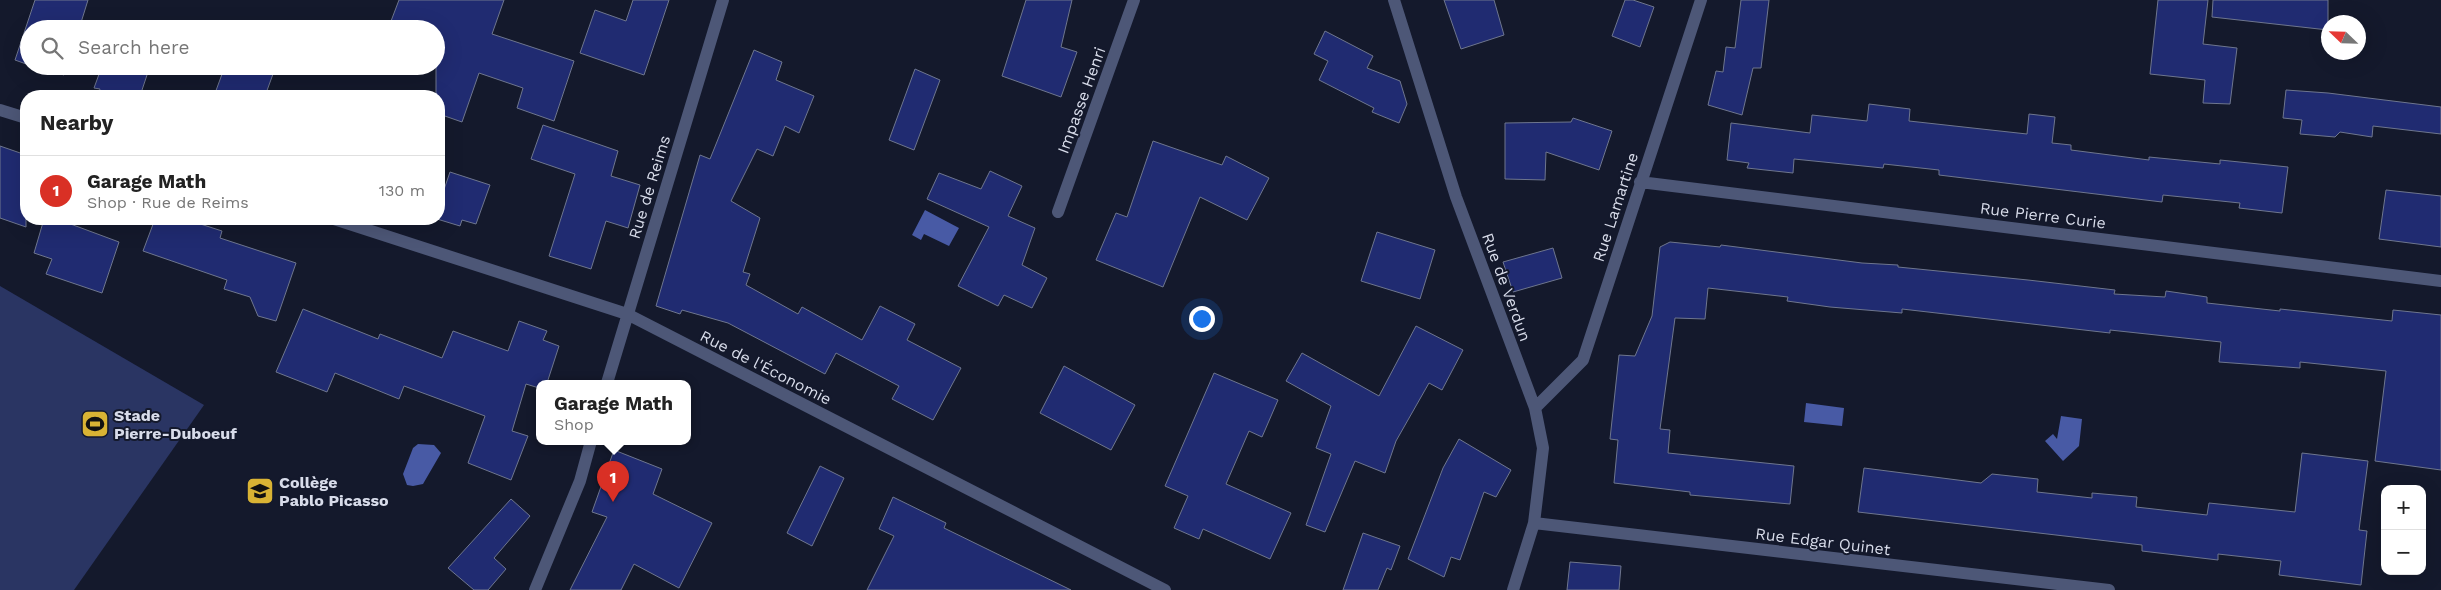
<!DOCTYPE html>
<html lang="en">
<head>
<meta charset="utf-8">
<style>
	:root { --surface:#fff; --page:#f2f2f2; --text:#222; --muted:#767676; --line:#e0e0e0; --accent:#d93025 }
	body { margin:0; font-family:"Work Sans",sans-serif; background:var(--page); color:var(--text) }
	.controls { position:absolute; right:15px; bottom:15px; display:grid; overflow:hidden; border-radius:10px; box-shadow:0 5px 20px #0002 }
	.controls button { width:45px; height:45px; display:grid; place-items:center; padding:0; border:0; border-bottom:1px solid var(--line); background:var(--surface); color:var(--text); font:25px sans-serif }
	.compass { position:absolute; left:2321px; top:15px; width:45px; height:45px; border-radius:50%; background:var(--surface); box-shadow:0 5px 20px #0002; rotate:293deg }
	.you { position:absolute; left:1201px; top:318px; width:18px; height:18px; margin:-12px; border:4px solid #fff; border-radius:50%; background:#1a73e8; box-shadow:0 0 0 8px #1a73e833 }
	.badge { display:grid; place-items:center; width:32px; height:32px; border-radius:50%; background:var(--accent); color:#fff; font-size:16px; font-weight:700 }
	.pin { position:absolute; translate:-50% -41px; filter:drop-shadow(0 1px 2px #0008) }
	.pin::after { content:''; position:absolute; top:26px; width:18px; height:15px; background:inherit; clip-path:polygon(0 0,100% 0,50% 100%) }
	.popup { position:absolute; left:536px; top:380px; width:155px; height:65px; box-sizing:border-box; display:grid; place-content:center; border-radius:10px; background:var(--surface); filter:drop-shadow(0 1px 4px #0005); font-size:16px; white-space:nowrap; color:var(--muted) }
	.popup b { font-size:19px; color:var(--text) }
	.popup::after { content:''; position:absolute; left:50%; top:100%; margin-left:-10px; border:10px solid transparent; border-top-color:var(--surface) }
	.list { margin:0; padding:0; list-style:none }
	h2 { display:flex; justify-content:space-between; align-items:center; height:65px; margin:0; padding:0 20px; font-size:21px }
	h2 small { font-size:16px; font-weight:400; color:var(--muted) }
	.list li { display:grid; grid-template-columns:32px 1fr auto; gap:15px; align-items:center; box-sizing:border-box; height:70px; padding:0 20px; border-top:1px solid var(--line) }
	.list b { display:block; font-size:19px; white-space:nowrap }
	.list p { margin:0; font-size:16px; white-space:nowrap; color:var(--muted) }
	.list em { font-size:16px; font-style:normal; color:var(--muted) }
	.icon { flex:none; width:28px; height:28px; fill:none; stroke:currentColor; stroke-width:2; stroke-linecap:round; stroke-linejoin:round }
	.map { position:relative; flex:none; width:2441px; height:590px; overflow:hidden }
	.search { position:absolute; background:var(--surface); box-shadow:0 5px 20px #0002; left:20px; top:20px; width:425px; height:55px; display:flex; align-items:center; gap:12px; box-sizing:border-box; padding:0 18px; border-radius:28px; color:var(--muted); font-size:19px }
	.panel { position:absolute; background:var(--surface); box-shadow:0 5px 20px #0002; left:20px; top:90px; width:425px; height:135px; border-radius:20px }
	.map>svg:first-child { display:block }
	.green { fill:#2a3563 }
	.water { fill:#485aa5 }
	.building { fill:#202b71; stroke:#6e768e }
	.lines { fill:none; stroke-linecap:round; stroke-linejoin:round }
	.minor { stroke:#4d5777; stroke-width:12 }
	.labels { text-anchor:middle; stroke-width:4; stroke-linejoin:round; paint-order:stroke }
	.street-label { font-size:16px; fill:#d8dcea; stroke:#14192c }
	.poi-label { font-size:16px; font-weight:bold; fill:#d8dcea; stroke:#14192c; text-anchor:start }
</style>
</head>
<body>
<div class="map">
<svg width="2441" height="590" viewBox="0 0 2441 590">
	<rect width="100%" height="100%" fill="#14192c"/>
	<path class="green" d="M0 286 204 405 74 590H0Z"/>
	<path class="water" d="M925 210 959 228 949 246 924 234 921 240 912 235Z
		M1806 403 1844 408 1842 426 1804 422Z
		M2061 416 2082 419 2079 446 2063 461 2045 441 2053 434 2057 439Z
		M418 444 434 445 441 453 423 484 413 486 407 485 403 474 413 448Z"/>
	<path class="building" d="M35 0H88L79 29H29V65L15 60Z
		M399 0H504L492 34 574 61 554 121 517 108 523 88 479 73 462 122 439 114V96H436V29H388Z
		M633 0H669L644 75 580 53 595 10 626 21Z
		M1026 0H1072L1061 47 1077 52 1061 97 1002 76Z
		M1444 0H1494L1504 35 1461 49Z
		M1625 0H1633L1654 7 1640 47 1612 36Z
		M1741 0H1769L1761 68H1753L1742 115 1708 105 1716 71 1723 72 1726 47 1735 48Z
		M2158 0H2208L2203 44 2237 48 2230 104 2203 103 2205 80 2150 74Z
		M2213 0H2328V30L2212 17Z
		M1325 31 1373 56 1367 68 1400 81 1407 104 1399 123 1372 112 1374 108 1319 80 1328 61 1314 54Z
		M754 50 782 62 776 80 814 96 799 133 785 126 773 156 757 149 731 201 760 218 743 272 750 274 746 285 798 314 802 307 862 340 880 306 915 324 907 340 961 368 933 420 892 399 899 386 836 353 825 374 728 323 682 310 680 314 656 306 700 155 710 159Z
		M34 66H66L64 75Z
		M102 66H150L140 96H98L100 89 94 88Z
		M225 66H249L273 74 265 96H214Z
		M915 69 940 80 914 150 889 140Z
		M2286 90 2328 93 2441 107V134L2373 126 2372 137 2340 132 2335 137 2300 134 2302 120 2283 118Z
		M1869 104 1910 109 1909 121 2027 134 2029 114 2055 117 2052 143 2071 145V150L2149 160V157L2220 164V160L2288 167 2282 213 2239 208 2240 203 2163 195 2162 202 1939 175V170L1884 164 1883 168 1794 159 1793 173 1747 168 1749 163 1727 160 1731 123 1810 133 1812 115 1867 121Z
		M1573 118 1612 131 1599 170 1546 152 1545 180 1505 179V123L1571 122Z
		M543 125 618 151 611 176 640 185 628 228 606 221 591 269 549 256 575 174 531 159Z
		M1153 141 1222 165 1226 156 1269 178 1247 220 1200 197 1163 287 1096 260 1116 213 1127 217Z
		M0 146 26 155V227L0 218Z
		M990 171 1022 186 1008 216 1035 228 1022 265 1047 278 1032 308 1004 295 998 306 958 286 989 227 927 199 939 173 981 189Z
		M450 172 490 185 476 224 462 220 460 226 437 219H439V204Z
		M2386 190 2441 196V247L2379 239Z
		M44 219H57L119 242 102 293 46 274 52 259 34 253Z
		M155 219H185L222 231 220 238 296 263 276 321 258 316 250 297 224 289 227 280 143 251Z
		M1377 232 1435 250 1420 299 1361 281Z
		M1670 242 1720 247 1721 245 1862 263 1898 265V267L2028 280 2115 290 2114 294 2165 297 2166 291 2207 297V303L2280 311V309L2392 321 2393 310 2441 315V470L2375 461 2386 371 2300 362V368L2219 362 2221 342 2110 330V333L1902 309V313L1830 307 1787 301 1788 297 1708 288 1705 319 1675 318 1660 429 1670 430 1668 453 1794 466 1790 504 1690 495V492L1614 483 1618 440 1610 439 1619 355 1635 356 1652 316 1660 247Z
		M1553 248 1562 278 1513 292 1503 262Z
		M303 309 378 339 380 334 442 358 453 331 508 351 519 321 547 331 543 340 559 346 547 383H539V388L526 384 512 431 528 436 511 480 468 463 485 416 404 386 399 399 335 373 327 392 276 372Z
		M1416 326 1463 350 1442 390 1429 383 1396 441 1385 473 1355 461 1325 532 1306 525 1331 454 1316 448 1331 406 1286 381 1302 353 1379 396Z
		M1064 366 1135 405 1111 450 1040 413Z
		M1214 373 1278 400 1262 437 1249 431 1226 484 1291 513 1270 559 1203 529 1199 539 1174 528 1188 496 1165 486Z
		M1459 439 1511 470 1496 497 1484 492 1460 560 1451 557 1444 577 1408 559 1443 468Z
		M614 450 662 469 653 494 712 523 679 588 634 564 621 590H570L607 517 592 512Z
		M2302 453 2368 461 2359 530 2367 531 2361 585 2279 575 2281 561 2218 554V560L2142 551V545L1858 512 1864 468 1981 483 1992 474 2038 479 2037 492 2092 498V493L2137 497 2136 507 2207 515 2209 503 2295 512Z
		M820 466 844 478 812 546 787 533Z
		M893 497 946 523 944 528 1071 590H867L894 536 879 529Z
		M511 499 530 516 494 558 506 569 488 590H474L448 568Z
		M1363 533 1400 546 1391 570 1387 568 1378 590H1343Z
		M1570 562 1621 566 1619 590H1567Z"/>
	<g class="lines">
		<path class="minor" d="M1394 0 1456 197 1535 408 1543 448 1534 523 1513 590
			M0 110 26 118
			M1640 182 2441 281
			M1058 212 1134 0
			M334 219 627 314 1165 590
			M607 383 723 0
			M1535 408 1583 360 1701 0
			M1534 523 2109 590
			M535 590 580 481 591 441"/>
	</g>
	<defs>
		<g id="stadium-square" transform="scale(1.4375)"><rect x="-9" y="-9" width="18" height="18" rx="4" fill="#d9b334" stroke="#14192c"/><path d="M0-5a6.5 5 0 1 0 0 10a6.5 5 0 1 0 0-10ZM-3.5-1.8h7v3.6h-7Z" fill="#111"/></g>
		<g id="school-square" transform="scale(1.4375)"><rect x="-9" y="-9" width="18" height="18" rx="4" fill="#d9b334" stroke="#14192c"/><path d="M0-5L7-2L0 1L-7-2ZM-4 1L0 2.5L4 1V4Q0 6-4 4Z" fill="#111"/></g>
	</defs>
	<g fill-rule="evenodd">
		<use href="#stadium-square" x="95" y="424"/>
		<use href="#school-square" x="260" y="491"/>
	</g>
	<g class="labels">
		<g class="street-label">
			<text transform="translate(1081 100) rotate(-70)" y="6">Impasse Henri</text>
			<text transform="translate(649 187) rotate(-73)" y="6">Rue de Reims</text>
			<text transform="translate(1615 207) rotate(-72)" y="6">Rue Lamartine</text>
			<text transform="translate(2043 215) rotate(7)" y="6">Rue Pierre Curie</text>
			<text transform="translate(1507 287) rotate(70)" y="6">Rue de Verdun</text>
			<text transform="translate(766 367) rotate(27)" y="6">Rue de l'Économie</text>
			<text transform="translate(1823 541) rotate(7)" y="6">Rue Edgar Quinet</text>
		</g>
		<g class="poi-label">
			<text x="114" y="421">Stade<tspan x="114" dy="18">Pierre-Duboeuf</tspan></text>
			<text x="279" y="488">Collège<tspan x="279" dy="18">Pablo Picasso</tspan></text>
		</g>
	</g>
</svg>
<div class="controls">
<button>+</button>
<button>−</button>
</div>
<svg class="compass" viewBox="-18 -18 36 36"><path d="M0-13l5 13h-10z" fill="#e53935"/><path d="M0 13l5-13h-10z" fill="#767676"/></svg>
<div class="you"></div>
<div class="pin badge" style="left:613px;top:502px">1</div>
<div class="popup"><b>Garage Math</b>Shop</div>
<div class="search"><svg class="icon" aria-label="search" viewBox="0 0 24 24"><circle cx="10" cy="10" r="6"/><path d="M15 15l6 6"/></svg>Search here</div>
<section class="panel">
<h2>Nearby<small></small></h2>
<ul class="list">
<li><span class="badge">1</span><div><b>Garage Math</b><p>Shop · Rue de Reims</p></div><em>130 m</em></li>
</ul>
</section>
</div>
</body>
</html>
